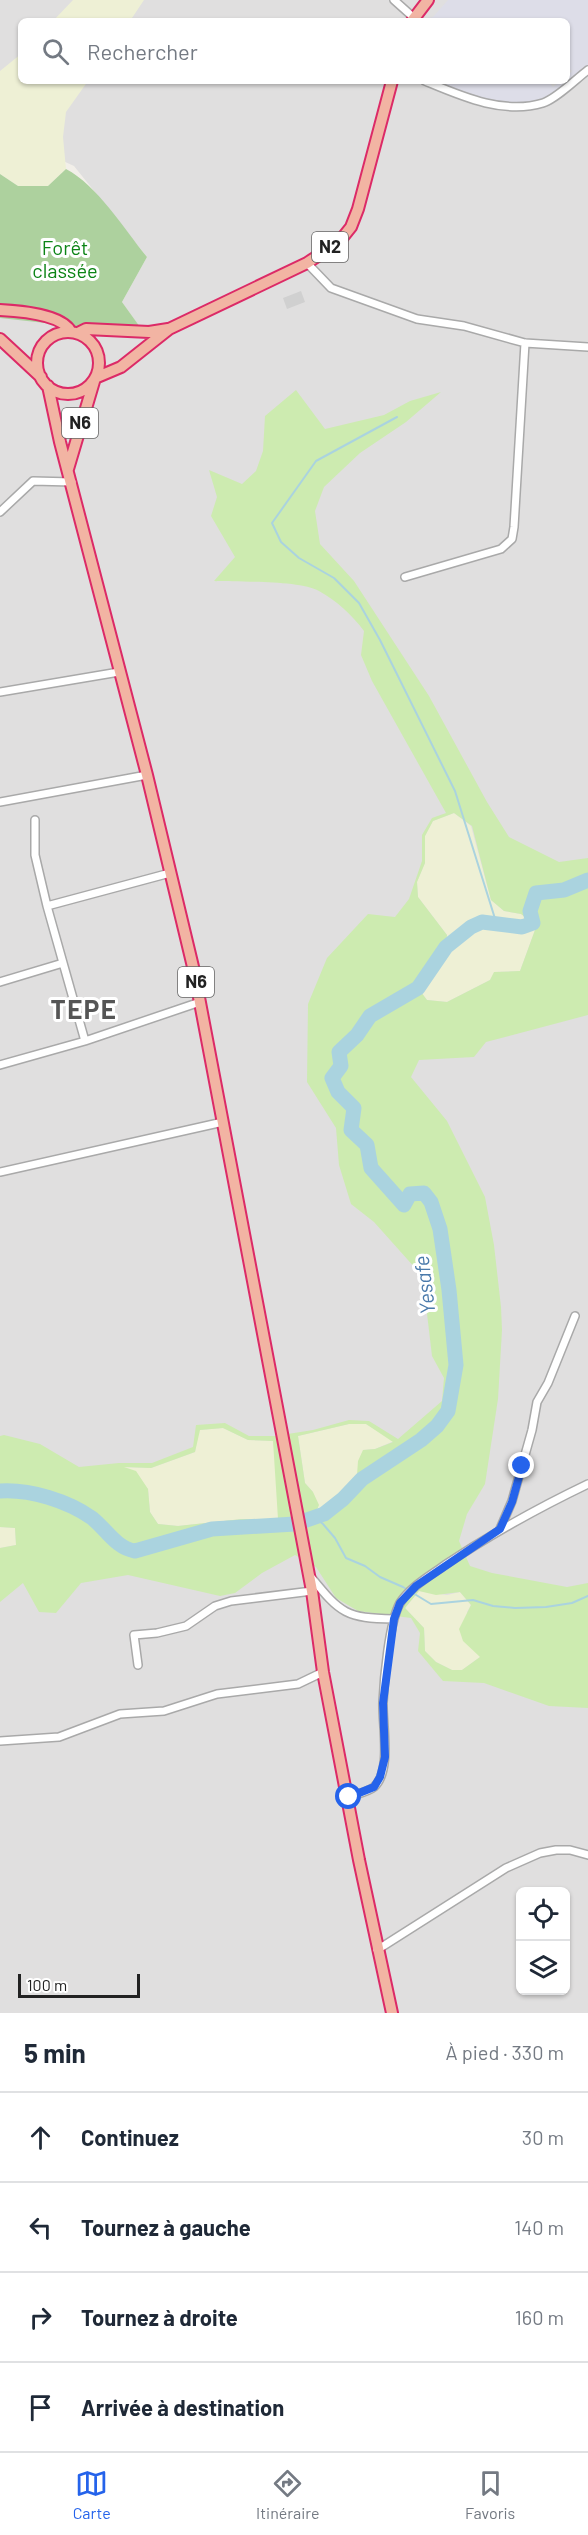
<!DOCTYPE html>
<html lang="fr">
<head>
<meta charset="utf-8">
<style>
	:root { --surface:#fff; --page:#f2f2f3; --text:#1f2937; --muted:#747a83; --line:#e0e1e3; --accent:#2563eb }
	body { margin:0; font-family:Barlow,sans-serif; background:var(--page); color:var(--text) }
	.controls { position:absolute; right:18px; bottom:18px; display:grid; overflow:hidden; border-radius:9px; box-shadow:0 2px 4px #0004 }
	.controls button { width:54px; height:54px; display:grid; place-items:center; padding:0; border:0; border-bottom:2px solid var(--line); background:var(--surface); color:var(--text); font:30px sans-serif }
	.scale { position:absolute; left:18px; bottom:15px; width:122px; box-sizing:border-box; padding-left:6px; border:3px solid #222; border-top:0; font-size:16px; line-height:21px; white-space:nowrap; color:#222; -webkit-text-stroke:4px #fff; paint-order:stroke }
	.stop { position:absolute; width:18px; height:18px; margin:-14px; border:4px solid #2563eb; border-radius:50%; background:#fff }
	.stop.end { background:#2563eb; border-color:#fff; box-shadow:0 2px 6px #0008 }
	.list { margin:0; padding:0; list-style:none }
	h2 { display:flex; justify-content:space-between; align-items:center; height:78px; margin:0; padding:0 24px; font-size:26px }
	h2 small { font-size:20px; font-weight:400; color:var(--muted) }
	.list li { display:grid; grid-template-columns:39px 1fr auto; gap:18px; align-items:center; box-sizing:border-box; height:90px; padding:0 24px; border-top:2px solid var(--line) }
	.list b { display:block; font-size:22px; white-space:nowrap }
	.list em { font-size:20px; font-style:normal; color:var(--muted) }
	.icon { flex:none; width:33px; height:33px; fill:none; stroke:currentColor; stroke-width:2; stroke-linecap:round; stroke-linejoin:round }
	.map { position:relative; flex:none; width:588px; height:2013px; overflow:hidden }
	.search { position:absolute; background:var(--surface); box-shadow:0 2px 4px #0004; left:18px; right:18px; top:18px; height:66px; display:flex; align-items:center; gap:15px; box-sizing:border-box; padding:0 21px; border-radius:9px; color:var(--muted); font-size:22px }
	.sheet { height:438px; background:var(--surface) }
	nav { display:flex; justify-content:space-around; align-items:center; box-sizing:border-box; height:84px; border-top:2px solid var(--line); background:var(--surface); font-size:16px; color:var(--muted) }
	nav a { display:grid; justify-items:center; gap:3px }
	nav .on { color:var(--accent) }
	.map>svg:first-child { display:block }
	.residential { fill:#e0dfdf; fill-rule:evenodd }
	.religious { fill:#d0d0d0 }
	.farmland { fill:#eef0d5 }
	.grass { fill:#cdebb0; fill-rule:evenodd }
	.forest { fill:#add19e }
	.plaza { fill:#dddde8 }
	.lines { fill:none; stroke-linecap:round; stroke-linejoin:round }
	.stream { stroke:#aad3df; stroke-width:2 }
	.river { stroke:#aad3df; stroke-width:15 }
	.minor-casing { stroke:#a9a9a9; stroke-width:10 }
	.trunk-casing { stroke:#dc2a67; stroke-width:14 }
	.minor { stroke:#fff; stroke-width:7 }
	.trunk { stroke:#f2b4a3; stroke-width:10 }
	.route { stroke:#2563eb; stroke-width:8 }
	.labels { text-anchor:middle; stroke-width:6; stroke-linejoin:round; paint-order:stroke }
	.shield { fill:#fff; stroke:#646464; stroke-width:1.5 }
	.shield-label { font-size:18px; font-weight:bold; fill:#222 }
	.park-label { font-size:20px; fill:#0c8416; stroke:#fff }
	.water-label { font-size:21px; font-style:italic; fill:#4a7aab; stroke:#fff }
	.district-label { font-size:26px; font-weight:bold; letter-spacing:1.5px; fill:#555; stroke:#fff }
</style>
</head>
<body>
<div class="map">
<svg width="588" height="2013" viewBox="0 0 588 2013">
	<rect width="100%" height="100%" fill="#f2efe9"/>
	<path class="residential" d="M0 0H588V2013H0V317L144 333 122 302 147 257 74 166 0 132ZM21 21H567V81H21ZM520 1892H566V1990H520Z"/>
	<path class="religious" d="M301 291 305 302 287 309 283 298Z"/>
	<path class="farmland" d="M73 0H144L130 21H53Z
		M21 54V81H88L66 112 63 137 66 169 48 186H18L0 174V71Z
		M454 813 471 826 491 900 504 911 521 914 533 923 535 930 520 971 495 972 490 980 447 1002 427 1000 418 988 447 935 418 897 417 882 425 863V836L433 821Z
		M349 1424H366L394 1441 375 1449 363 1450 362 1479 343 1499 324 1514 314 1517 313 1492 305 1483 298 1436Z
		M223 1428 248 1440 274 1441 279 1520 242 1519 178 1526 158 1524 150 1512 148 1489 121 1467 151 1468 195 1452 199 1430Z
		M0 1527 15 1528 16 1545 0 1548Z
		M419 1591 447 1595 460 1592 471 1605 467 1612 480 1657 462 1670H452L436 1662 425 1651 424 1628 405 1608Z"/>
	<path class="grass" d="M296 390 325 429 384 415 410 401 441 392 406 422 360 453 324 487 315 511 320 544 354 581 429 696 487 802 509 837 559 862 588 858V1015L486 1042 474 1057 419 1060 411 1077 447 1121 485 1197 494 1245 501 1307 502 1330 498 1399 485 1484 467 1514 459 1541 470 1566 492 1573 567 1587 588 1583V1708L549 1706 484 1683 443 1681 418 1651 420 1633 411 1618 358 1611 336 1598 316 1567 295 1555 262 1573 235 1593 220 1596 128 1575 81 1583 56 1613 39 1612 23 1583 0 1602V1548L16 1545 15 1528 0 1527V1436L4 1435 40 1444 79 1467 119 1463H152L193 1447 196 1425 225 1423 249 1436H275L313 1430 349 1420 369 1421 398 1439 442 1401 444 1378 432 1356 426 1305 416 1269 374 1222 351 1204 339 1165 336 1128 307 1082 308 1004 327 958 368 914 395 917 409 899 422 861V835L432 818 446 813 372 681 361 655 364 631C352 615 337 601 319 591 300 580 238 582 214 581L235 557 211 516 217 497 209 470 242 484 256 471 263 451 265 416ZM454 813 472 826 491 900 504 911 521 914 533 923 535 930 520 971 494 972 490 980 447 1002 427 1000 418 988 446 947 447 935 418 897 417 882 425 863V836L433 821ZM349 1424H366L393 1442 375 1449 363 1450 358 1461 357 1475 362 1479C348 1494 334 1510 314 1517L319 1505 313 1492 305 1483 298 1436ZM223 1428 248 1440 273 1441 278 1519H242L178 1526 158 1524 150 1512 148 1489 136 1471 124 1467 151 1468 195 1452 200 1430ZM419 1591 436 1595 460 1592 471 1605 459 1629 463 1641 480 1657 462 1670H452L436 1662 425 1651 424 1628 405 1608Z"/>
	<path class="forest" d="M66 169C97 185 125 230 147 257L122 302 145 334 0 318V174L18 186H48Z"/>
	<path class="plaza" d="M448 0H588V70L544 102 492 104 425 81H548L553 87 560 81H567V76L572 71 567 66V21H415L433 17Z"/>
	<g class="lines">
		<path class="stream" d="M397 417 316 461 272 523 281 542 299 558 334 578 359 603 380 640 455 791 497 925
			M314 1517 323 1524 335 1538 346 1558 365 1566 380 1577 403 1587 431 1604 473 1600 493 1606 515 1608 546 1607 572 1603 588 1596"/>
		<path class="river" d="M0 1491C30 1489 68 1501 92 1518 107 1530 116 1548 135 1551L212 1529 295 1524 324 1514 343 1499 362 1479 421 1440 437 1426 448 1411 456 1365 449 1290 440 1229 431 1202 424 1193 410 1194 404 1205 371 1168 367 1145 351 1130 354 1108 338 1092 332 1078 341 1066 339 1052 357 1035 370 1016 418 988 446 947 471 927 482 922 522 927 533 923 530 911 536 893 564 890 588 880"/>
		<g class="minor-casing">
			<path id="minor" d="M394 0 413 17
				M425 81C461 96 503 115 543 103 556 99 576 79 588 70
				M307 263 331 288 417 319 464 326 525 343 588 347
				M0 512 33 481 72 482
				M405 577 501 549 512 539 514 527 525 343
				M0 692 119 672
				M0 802 147 775
				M35 820V855L47 906
				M0 982 63 963
				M85 1041 47 906 170 873
				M0 1065 85 1041 200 1002
				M0 1172 223 1122
				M500 1529 512 1501 532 1430 537 1402 548 1383 575 1316
				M311 1577C341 1614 346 1618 394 1619
				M138 1665 134 1635 157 1633 186 1626 215 1606 231 1601 312 1591
				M0 1741 59 1737 120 1714 164 1711 217 1694 298 1684 323 1672
				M349 1797C356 1794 368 1792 374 1787 392 1771 382 1724 383 1702 384 1679 389 1623 400 1603 410 1587 430 1576 445 1565 491 1534 538 1508 588 1484
				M377 1950 506 1868 540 1853 556 1850H570L588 1855"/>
		</g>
		<g class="trunk-casing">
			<path id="trunk" d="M412 21 428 0
				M0 310C19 311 62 314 71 332
				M37 363a31 31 0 1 1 62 0a31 31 0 1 1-62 0Z
				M78 333 86 329 149 332 168 329
				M0 339 41 377
				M48 386 60 442 147 775 194 971 312 1591 323 1672 359 1860 392 2013
				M68 469 95 378 121 367 169 329 307 263 339 242 351 227 358 209 392 81"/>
		</g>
		<use href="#minor" class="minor"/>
		<use href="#trunk" class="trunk"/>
	</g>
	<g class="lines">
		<path class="route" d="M349 1797 374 1787 380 1777 385 1757 383 1703 394 1619 400 1603 416 1586 500 1529 512 1502 522 1466"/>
	</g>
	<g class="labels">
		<g class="shield">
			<rect x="312" y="232" width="36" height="30" rx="4.5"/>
			<rect x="62" y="408" width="36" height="30" rx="4.5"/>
			<rect x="178" y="967" width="36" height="30" rx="4.5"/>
		</g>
		<g class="shield-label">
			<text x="330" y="253">N2</text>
			<text x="80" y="429">N6</text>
			<text x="196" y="988">N6</text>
		</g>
		<g class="park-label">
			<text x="65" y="255">Forêt<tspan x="65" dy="23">classée</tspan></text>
		</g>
		<g class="water-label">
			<text transform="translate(425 1285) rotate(-97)" y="7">Yesafe</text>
		</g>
		<g class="district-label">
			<text x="84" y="1019">TEPE</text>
		</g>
	</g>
</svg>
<div class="controls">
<button><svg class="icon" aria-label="locate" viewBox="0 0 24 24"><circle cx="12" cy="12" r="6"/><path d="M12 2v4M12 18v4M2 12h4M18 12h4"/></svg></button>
<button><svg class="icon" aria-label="layers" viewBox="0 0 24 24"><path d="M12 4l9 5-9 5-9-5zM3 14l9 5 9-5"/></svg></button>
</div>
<div class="scale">100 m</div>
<div class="stop" style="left:349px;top:1797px"></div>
<div class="stop end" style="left:522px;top:1466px"></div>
<div class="search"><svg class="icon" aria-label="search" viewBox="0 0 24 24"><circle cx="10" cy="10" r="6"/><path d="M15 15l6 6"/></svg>Rechercher</div>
</div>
<section class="sheet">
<h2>5 min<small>À pied · 330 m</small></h2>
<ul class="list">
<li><svg class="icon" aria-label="ahead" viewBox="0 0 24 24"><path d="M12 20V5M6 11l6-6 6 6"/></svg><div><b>Continuez</b></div><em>30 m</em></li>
<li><svg class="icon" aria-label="left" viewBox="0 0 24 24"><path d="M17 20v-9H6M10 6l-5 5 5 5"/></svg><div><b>Tournez à gauche</b></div><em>140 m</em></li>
<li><svg class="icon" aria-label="right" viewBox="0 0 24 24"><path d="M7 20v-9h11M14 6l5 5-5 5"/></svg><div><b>Tournez à droite</b></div><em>160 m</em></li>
<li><svg class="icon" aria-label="arrive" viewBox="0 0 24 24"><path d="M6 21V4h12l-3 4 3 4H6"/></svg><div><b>Arrivée à destination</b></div></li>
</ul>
</section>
<nav>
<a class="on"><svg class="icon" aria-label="map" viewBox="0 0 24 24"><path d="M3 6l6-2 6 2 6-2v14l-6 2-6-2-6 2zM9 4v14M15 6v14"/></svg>Carte</a>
<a><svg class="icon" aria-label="directions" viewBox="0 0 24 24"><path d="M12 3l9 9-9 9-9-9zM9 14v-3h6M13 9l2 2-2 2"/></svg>Itinéraire</a>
<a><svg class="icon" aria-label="saved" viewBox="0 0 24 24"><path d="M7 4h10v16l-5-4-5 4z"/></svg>Favoris</a>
</nav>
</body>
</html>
